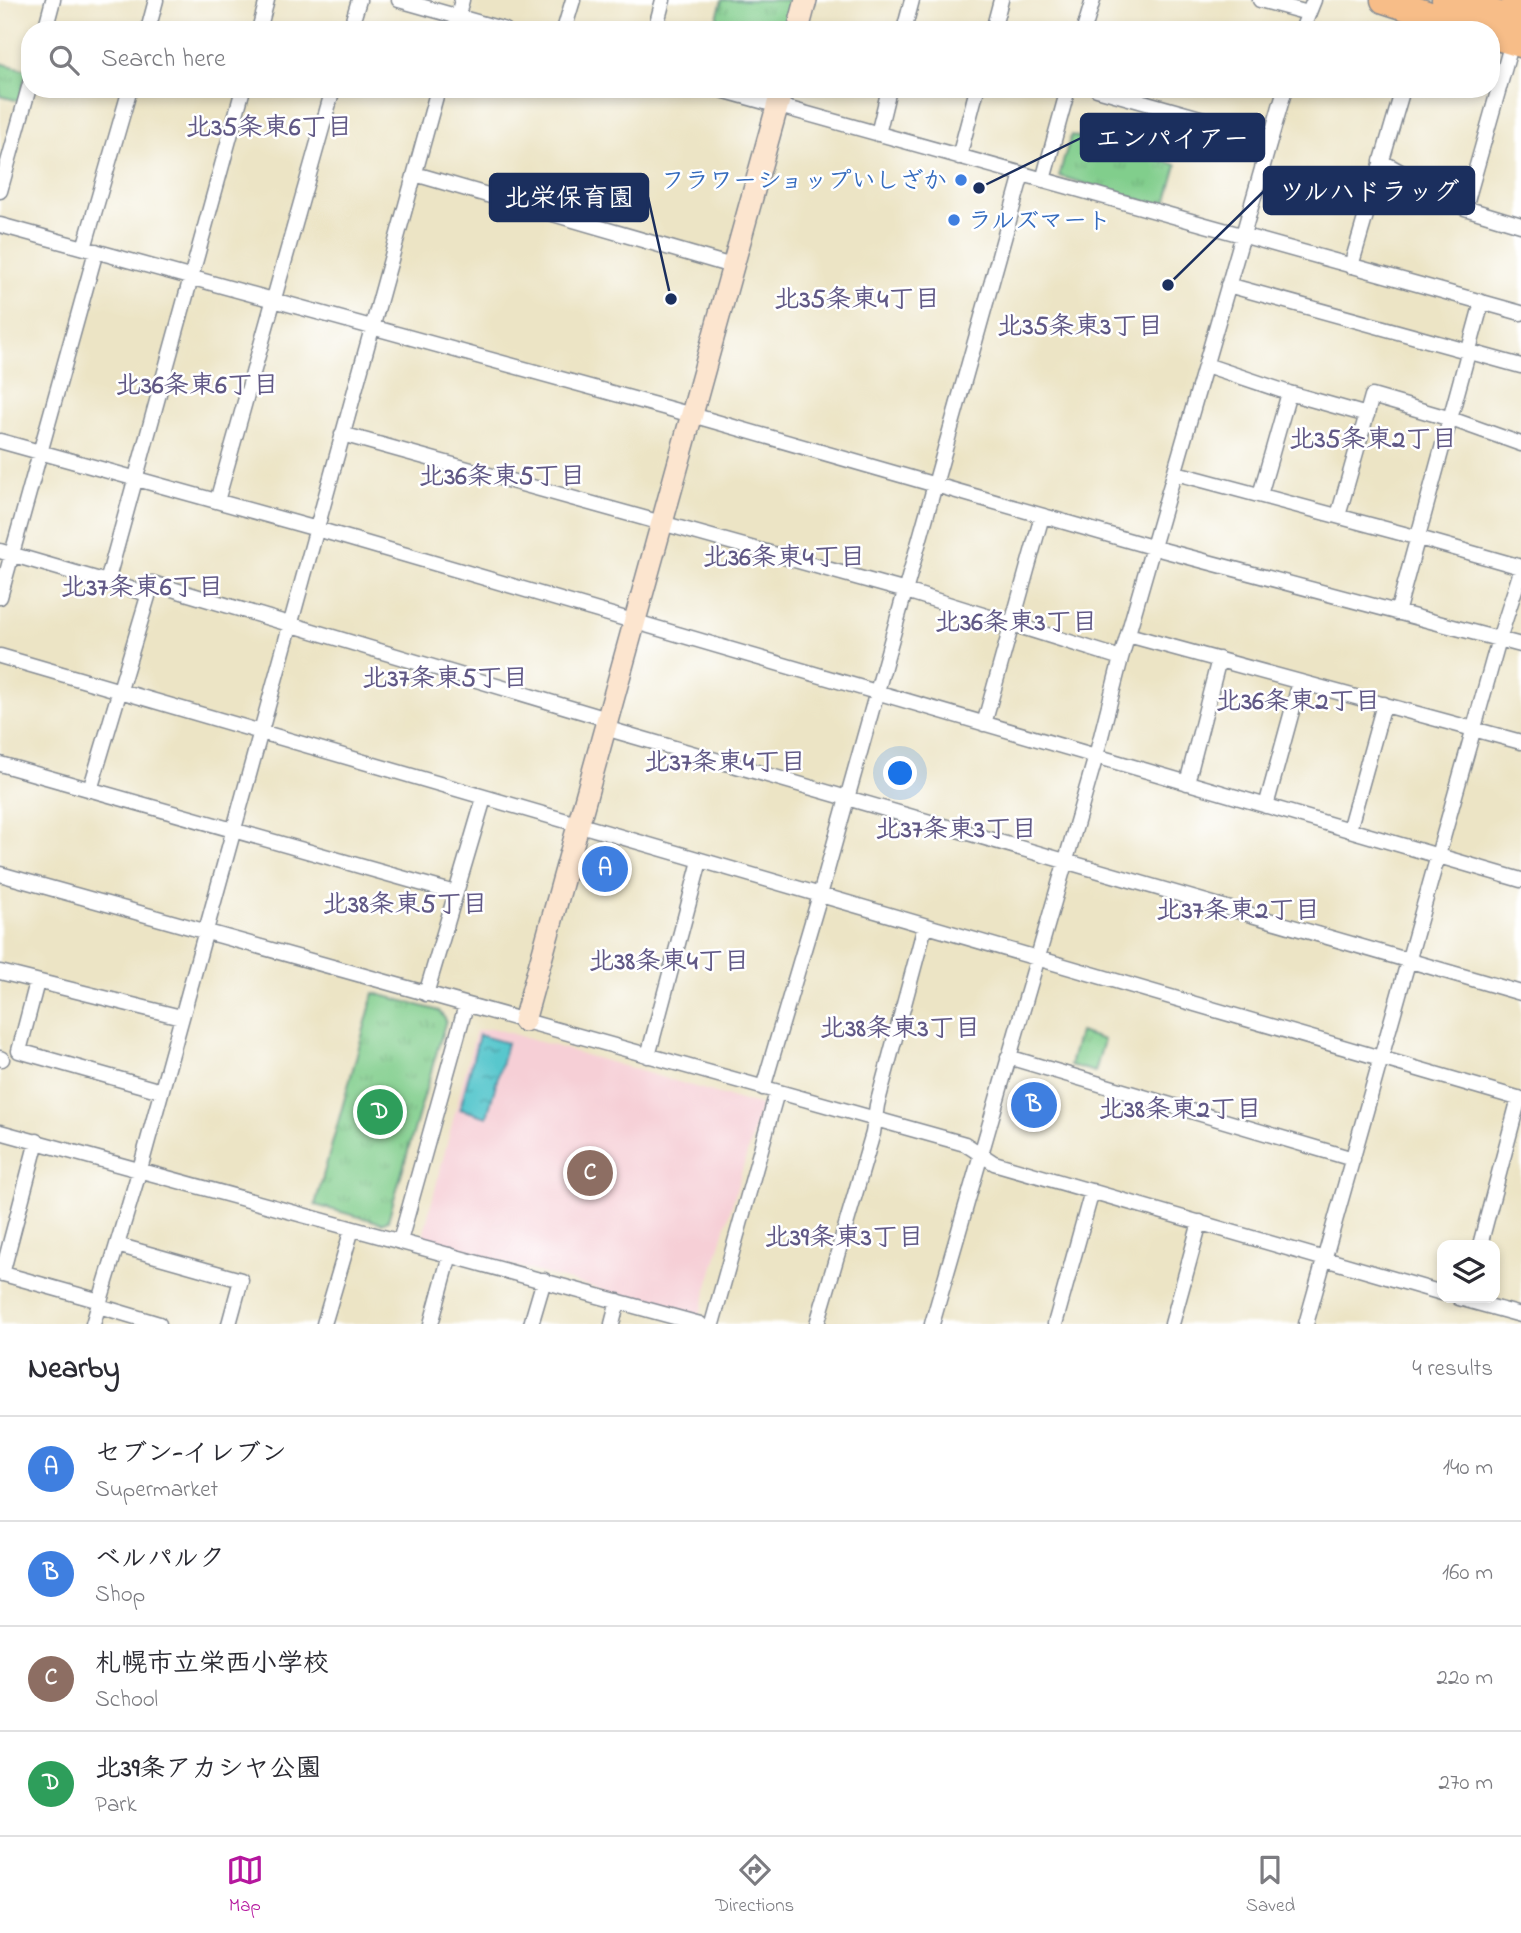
<!DOCTYPE html>
<html lang="en">
<head>
<meta charset="utf-8">
<style>
	:root { --surface:#fff; --page:#f7f7f7; --text:#2b2b33; --muted:#7c7c81; --line:#e1e1e2; --accent:#b5179e }
	body { margin:0; font-family:"Indie Flower","Klee One",sans-serif; background:var(--page); color:var(--text) }
	.controls { position:absolute; right:21px; bottom:21px; display:grid; overflow:hidden; border-radius:14px; box-shadow:0 4px 10px #0003 }
	.controls button { width:63px; height:63px; display:grid; place-items:center; padding:0; border:0; border-bottom:2px solid var(--line); background:var(--surface); color:var(--text); font:35px sans-serif }
	.you { position:absolute; left:901px; top:774px; width:24px; height:24px; margin:-18px; border:5px solid #fff; border-radius:50%; background:#1a73e8; box-shadow:0 0 0 10px #1a73e833 }
	.badge { display:grid; place-items:center; width:46px; height:46px; border-radius:50%; background:var(--accent); color:#fff; font-size:23px; font-weight:700 }
	.pin { position:absolute; translate:-50% -50%; border:4px solid #fff; box-shadow:0 2px 7px #0006 }
	.list { margin:0; padding:0; list-style:none }
	h2 { display:flex; justify-content:space-between; align-items:center; height:91px; margin:0; padding:0 28px; font-size:30px }
	h2 small { font-size:23px; font-weight:400; color:var(--muted) }
	.list li { display:grid; grid-template-columns:46px 1fr auto; gap:21px; align-items:center; box-sizing:border-box; height:105px; padding:0 28px; border-top:2px solid var(--line) }
	.list b { display:block; font-size:26px; white-space:nowrap }
	.list p { margin:0; font-size:23px; white-space:nowrap; color:var(--muted) }
	.list em { font-size:23px; font-style:normal; color:var(--muted) }
	.icon { flex:none; width:38px; height:38px; fill:none; stroke:currentColor; stroke-width:2; stroke-linecap:round; stroke-linejoin:round }
	.map { position:relative; flex:none; width:1521px; height:1324px; overflow:hidden }
	.search { position:absolute; background:var(--surface); box-shadow:0 4px 10px #0003; left:21px; right:21px; top:21px; height:77px; display:flex; align-items:center; gap:18px; box-sizing:border-box; padding:0 24px; border-radius:28px; color:var(--muted); font-size:26px }
	.sheet { height:511px; background:var(--surface) }
	nav { display:flex; justify-content:space-around; align-items:center; box-sizing:border-box; height:98px; border-top:2px solid var(--line); background:var(--surface); font-size:19px; color:var(--muted) }
	nav a { display:grid; justify-items:center; gap:4px }
	nav .on { color:var(--accent) }
	.map>svg:first-child { display:block }
	.built { fill:#f6cfd6 }
	.park { fill:url(#park-tufts); stroke:#4e7e75; stroke-width:2 }
	.water { fill:url(#water-ripples); stroke:#3a7b96; stroke-width:2 }
	.lines { fill:none; stroke-linecap:round; stroke-linejoin:round }
	.street-casing { stroke:#848a92; stroke-width:17 }
	.secondary-casing { stroke:#848a92; stroke-width:24 }
	.highway-casing { stroke:#848a92; stroke-width:29 }
	.street { stroke:#fff; stroke-width:14 }
	.secondary { stroke:#fce5cf; stroke-width:21 }
	.highway { stroke:#f7bd88; stroke-width:26 }
	.shop-dot { fill:#3f7fe0; stroke:#fff; stroke-width:2.5 }
	.labels { text-anchor:middle; stroke-width:5; stroke-linejoin:round; paint-order:stroke }
	.shop-label { font-size:24px; font-weight:bold; fill:#366cbe; stroke:#fff; text-anchor:end }
	.neighbourhood-label { font-size:26px; font-weight:bold; fill:#615986; stroke:#fff }
	.leader { fill:none; stroke:#1b2f5e; stroke-width:2.5 }
	.callout-dot { fill:#1b2f5e; stroke:#fff; stroke-width:2.5 }
	.callout { fill:#1b2f5e; stroke:#1b2f5e; stroke-width:2.5 }
	.callout-label { font-size:26px; text-anchor:middle; font-weight:bold; fill:#fff }
</style>
</head>
<body>
<div class="map">
<svg width="1521" height="1324" viewBox="0 0 1521 1324">
	<defs>
		<pattern id="park-tufts" width="24" height="20" patternUnits="userSpaceOnUse" patternTransform="scale(1.75)"><rect width="24" height="20" fill="#81ce8c"/><path d="M3 7l-1-3M5 7V3M7 7l1-3M15 17l-1-3M17 17v-4M19 17l1-3" fill="none" stroke="#6fb17b"/></pattern>
		<pattern id="water-ripples" width="26" height="14" patternUnits="userSpaceOnUse" patternTransform="scale(1.75)"><rect width="26" height="14" fill="#59c7cd"/><path d="M2 4q2-2 4 0t4 0M15 11q2-2 4 0t4 0" fill="none" stroke="#49a2aa"/></pattern>
	</defs>
	<rect width="100%" height="100%" fill="#fff"/>
	<filter id="ink" filterUnits="userSpaceOnUse"><feTurbulence type="fractalNoise" baseFrequency=".0143" numOctaves="2"/><feDisplacementMap in="SourceGraphic" scale="14" xChannelSelector="R" yChannelSelector="G"/><feConvolveMatrix kernelMatrix="1 2 1 2 8 2 1 2 1" color-interpolation-filters="sRGB"/></filter>
	<filter id="wash" filterUnits="userSpaceOnUse"><feTurbulence type="fractalNoise" baseFrequency=".00686" numOctaves="4" result="noise"/><feDisplacementMap in="SourceGraphic" scale="28" xChannelSelector="R" yChannelSelector="G"/><feGaussianBlur stdDeviation="1.57" result="paint"/><feColorMatrix in="noise" values="0 0 0 0 0 0 0 0 0 0 0 0 0 0 0 0 0 1.4 0 .05"/><feComposite in="paint" operator="in"/></filter>
	<g filter="url(#wash)">
		<rect width="100%" height="100%" fill="#ece4c5"/>
		<path class="built" d="M492 1028 761 1106 699 1317 422 1240 476 1031Z"/>
		<path class="park" d="M722 0H790L795 1 787 30H722L714 28Z
			M0 63 27 70 19 101 0 96Z
			M1071 135 1177 165 1165 207 1059 176Z
			M374 993 439 1011 446 1020 388 1220 382 1223 315 1205Z
			M1079 1032 1104 1040 1095 1072 1070 1065Z"/>
		<path class="water" d="M479 1035 507 1043 487 1117 460 1109Z"/>
	</g>
	<g filter="url(#ink)">
		<g class="lines">
			<g class="street-casing">
				<path id="street" d="M399 0 505 30
					M1260 0 1308 13
					M45 30 53 0
					M148 30 156 0
					M259 30 267 0
					M350 30 359 0
					M454 30 462 0
					M564 30 573 0
					M655 30 663 0
					M904 30 912 0
					M993 30 1001 0
					M1084 30 1093 0
					M1302 30 1314 0
					M718 89 1521 313
					M1097 89 1271 138
					M878 134 889 89
					M959 157 977 89
					M1381 161 1465 208 1521 225
					M415 174 732 266
					M1043 180 1068 89
					M0 191 30 84
					M1465 208 1512 42
					M0 225 692 415 1155 548 1521 645
					M84 248 130 89
					M1351 266 1403 89
					M1228 285 1521 366
					M1206 365 1289 393 1367 415
					M342 434 906 591 1121 658
					M0 441 317 529 1521 880
					M1176 473 1419 538 1521 567
					M1260 495 1289 393
					M217 501 333 89
					M1338 516 1372 396 1451 419 1521 444
					M0 551 148 594
					M107 582 243 89
					M0 597 96 251
					M1397 613 1482 302
					M1128 635 1521 742
					M0 656 1521 1099
					M984 724 1042 516
					M605 728 1521 993
					M0 764 455 893
					M1187 783 1219 659
					M90 790 152 583 607 719
					M1266 806 1300 682
					M1349 830 1384 704
					M0 874 965 1144 994 1163 1442 1293
					M0 972 181 1017
					M37 982 19 1051 161 1091
					M426 994 484 798
					M648 1056 700 861
					M1008 1057 1353 1159
					M0 1058 2 1059
					M763 1088 820 895 1022 174
					M0 1132 700 1324
					M400 1241 466 1005
					M117 1245 241 1280 229 1324
					M1480 1245 1519 1098
					M0 1273 100 1301
					M2 1274 37 1141
					M1459 1298 1521 1315
					M99 1306 159 1324
					M93 1324 140 1169 210 916 438 89
					M324 1324 352 1229
					M431 1324 450 1255
					M531 1324 544 1280
					M612 1324 618 1301
					M712 1324 777 1092
					M817 1324 873 1133 877 1105 925 926
					M932 1324 1096 756 1121 658 1285 89
					M1055 1324 1092 1191
					M1172 1324 1200 1222
					M1306 1324 1499 639 1521 571"/>
			</g>
			<g class="secondary-casing">
				<path id="secondary" d="M798 30 806 0
					M524 1021 782 89"/>
			</g>
			<g class="highway-casing">
				<path id="highway" d="M1384 0 1476 30
					M1445 0 1521 21
					M1515 0 1521 2
					M1491 35 1521 44"/>
			</g>
			<use href="#street" class="street"/>
			<use href="#secondary" class="secondary"/>
			<use href="#highway" class="highway"/>
		</g>
	</g>
	<g class="shop-dot">
		<circle cx="961" cy="180" r="7"/>
		<circle cx="954" cy="220" r="7"/>
	</g>
	<g class="labels">
		<g class="shop-label">
			<text x="947" y="188">フラワーショップいしざか</text>
			<text x="968" y="228" text-anchor="start">ラルズマート</text>
		</g>
		<g class="neighbourhood-label">
			<text x="269" y="135">北35条東6丁目</text>
			<text x="857" y="307">北35条東4丁目</text>
			<text x="1080" y="334">北35条東3丁目</text>
			<text x="197" y="393">北36条東6丁目</text>
			<text x="1373" y="447">北35条東2丁目</text>
			<text x="502" y="484">北36条東5丁目</text>
			<text x="784" y="565">北36条東4丁目</text>
			<text x="142" y="595">北37条東6丁目</text>
			<text x="1016" y="630">北36条東3丁目</text>
			<text x="445" y="686">北37条東5丁目</text>
			<text x="1298" y="709">北36条東2丁目</text>
			<text x="725" y="770">北37条東4丁目</text>
			<text x="956" y="837">北37条東3丁目</text>
			<text x="405" y="912">北38条東5丁目</text>
			<text x="1238" y="918">北37条東2丁目</text>
			<text x="669" y="969">北38条東4丁目</text>
			<text x="900" y="1036">北38条東3丁目</text>
			<text x="1180" y="1117">北38条東2丁目</text>
			<text x="844" y="1245">北39条東3丁目</text>
		</g>
	</g>
	<path class="leader" d="M979 188L1081 138M1168 285L1264 191M671 299L648 197"/>
	<g class="callout-dot">
		<circle cx="979" cy="188" r="7"/>
		<circle cx="1168" cy="285" r="7"/>
		<circle cx="671" cy="299" r="7"/>
	</g>
	<g class="callout">
		<rect x="1081" y="114" width="183" height="47" rx="7"/>
		<rect x="1264" y="167" width="210" height="47" rx="7"/>
		<rect x="490" y="174" width="158" height="47" rx="7"/>
	</g>
	<g class="callout-label">
		<text x="1172" y="147">エンパイアー</text>
		<text x="1369" y="200">ツルハドラッグ</text>
		<text x="569" y="206">北栄保育園</text>
	</g>
</svg>
<div class="controls">
<button><svg class="icon" aria-label="layers" viewBox="0 0 24 24"><path d="M12 4l9 5-9 5-9-5zM3 14l9 5 9-5"/></svg></button>
</div>
<div class="you"></div>
<div class="pin badge" style="left:605px;top:869px;background:#3f7fe0">A</div>
<div class="pin badge" style="left:1034px;top:1105px;background:#3f7fe0">B</div>
<div class="pin badge" style="left:590px;top:1173px;background:#8d6e63">C</div>
<div class="pin badge" style="left:380px;top:1112px;background:#2e9e5b">D</div>
<div class="search"><svg class="icon" aria-label="search" viewBox="0 0 24 24"><circle cx="10" cy="10" r="6"/><path d="M15 15l6 6"/></svg>Search here</div>
</div>
<section class="sheet">
<h2>Nearby<small>4 results</small></h2>
<ul class="list">
<li><span class="badge" style="background:#3f7fe0">A</span><div><b>セブン-イレブン</b><p>Supermarket</p></div><em>140 m</em></li>
<li><span class="badge" style="background:#3f7fe0">B</span><div><b>ベルパルク</b><p>Shop</p></div><em>160 m</em></li>
<li><span class="badge" style="background:#8d6e63">C</span><div><b>札幌市立栄西小学校</b><p>School</p></div><em>220 m</em></li>
<li><span class="badge" style="background:#2e9e5b">D</span><div><b>北39条アカシヤ公園</b><p>Park</p></div><em>270 m</em></li>
</ul>
</section>
<nav>
<a class="on"><svg class="icon" aria-label="map" viewBox="0 0 24 24"><path d="M3 6l6-2 6 2 6-2v14l-6 2-6-2-6 2zM9 4v14M15 6v14"/></svg>Map</a>
<a><svg class="icon" aria-label="directions" viewBox="0 0 24 24"><path d="M12 3l9 9-9 9-9-9zM9 14v-3h6M13 9l2 2-2 2"/></svg>Directions</a>
<a><svg class="icon" aria-label="saved" viewBox="0 0 24 24"><path d="M7 4h10v16l-5-4-5 4z"/></svg>Saved</a>
</nav>
</body>
</html>
